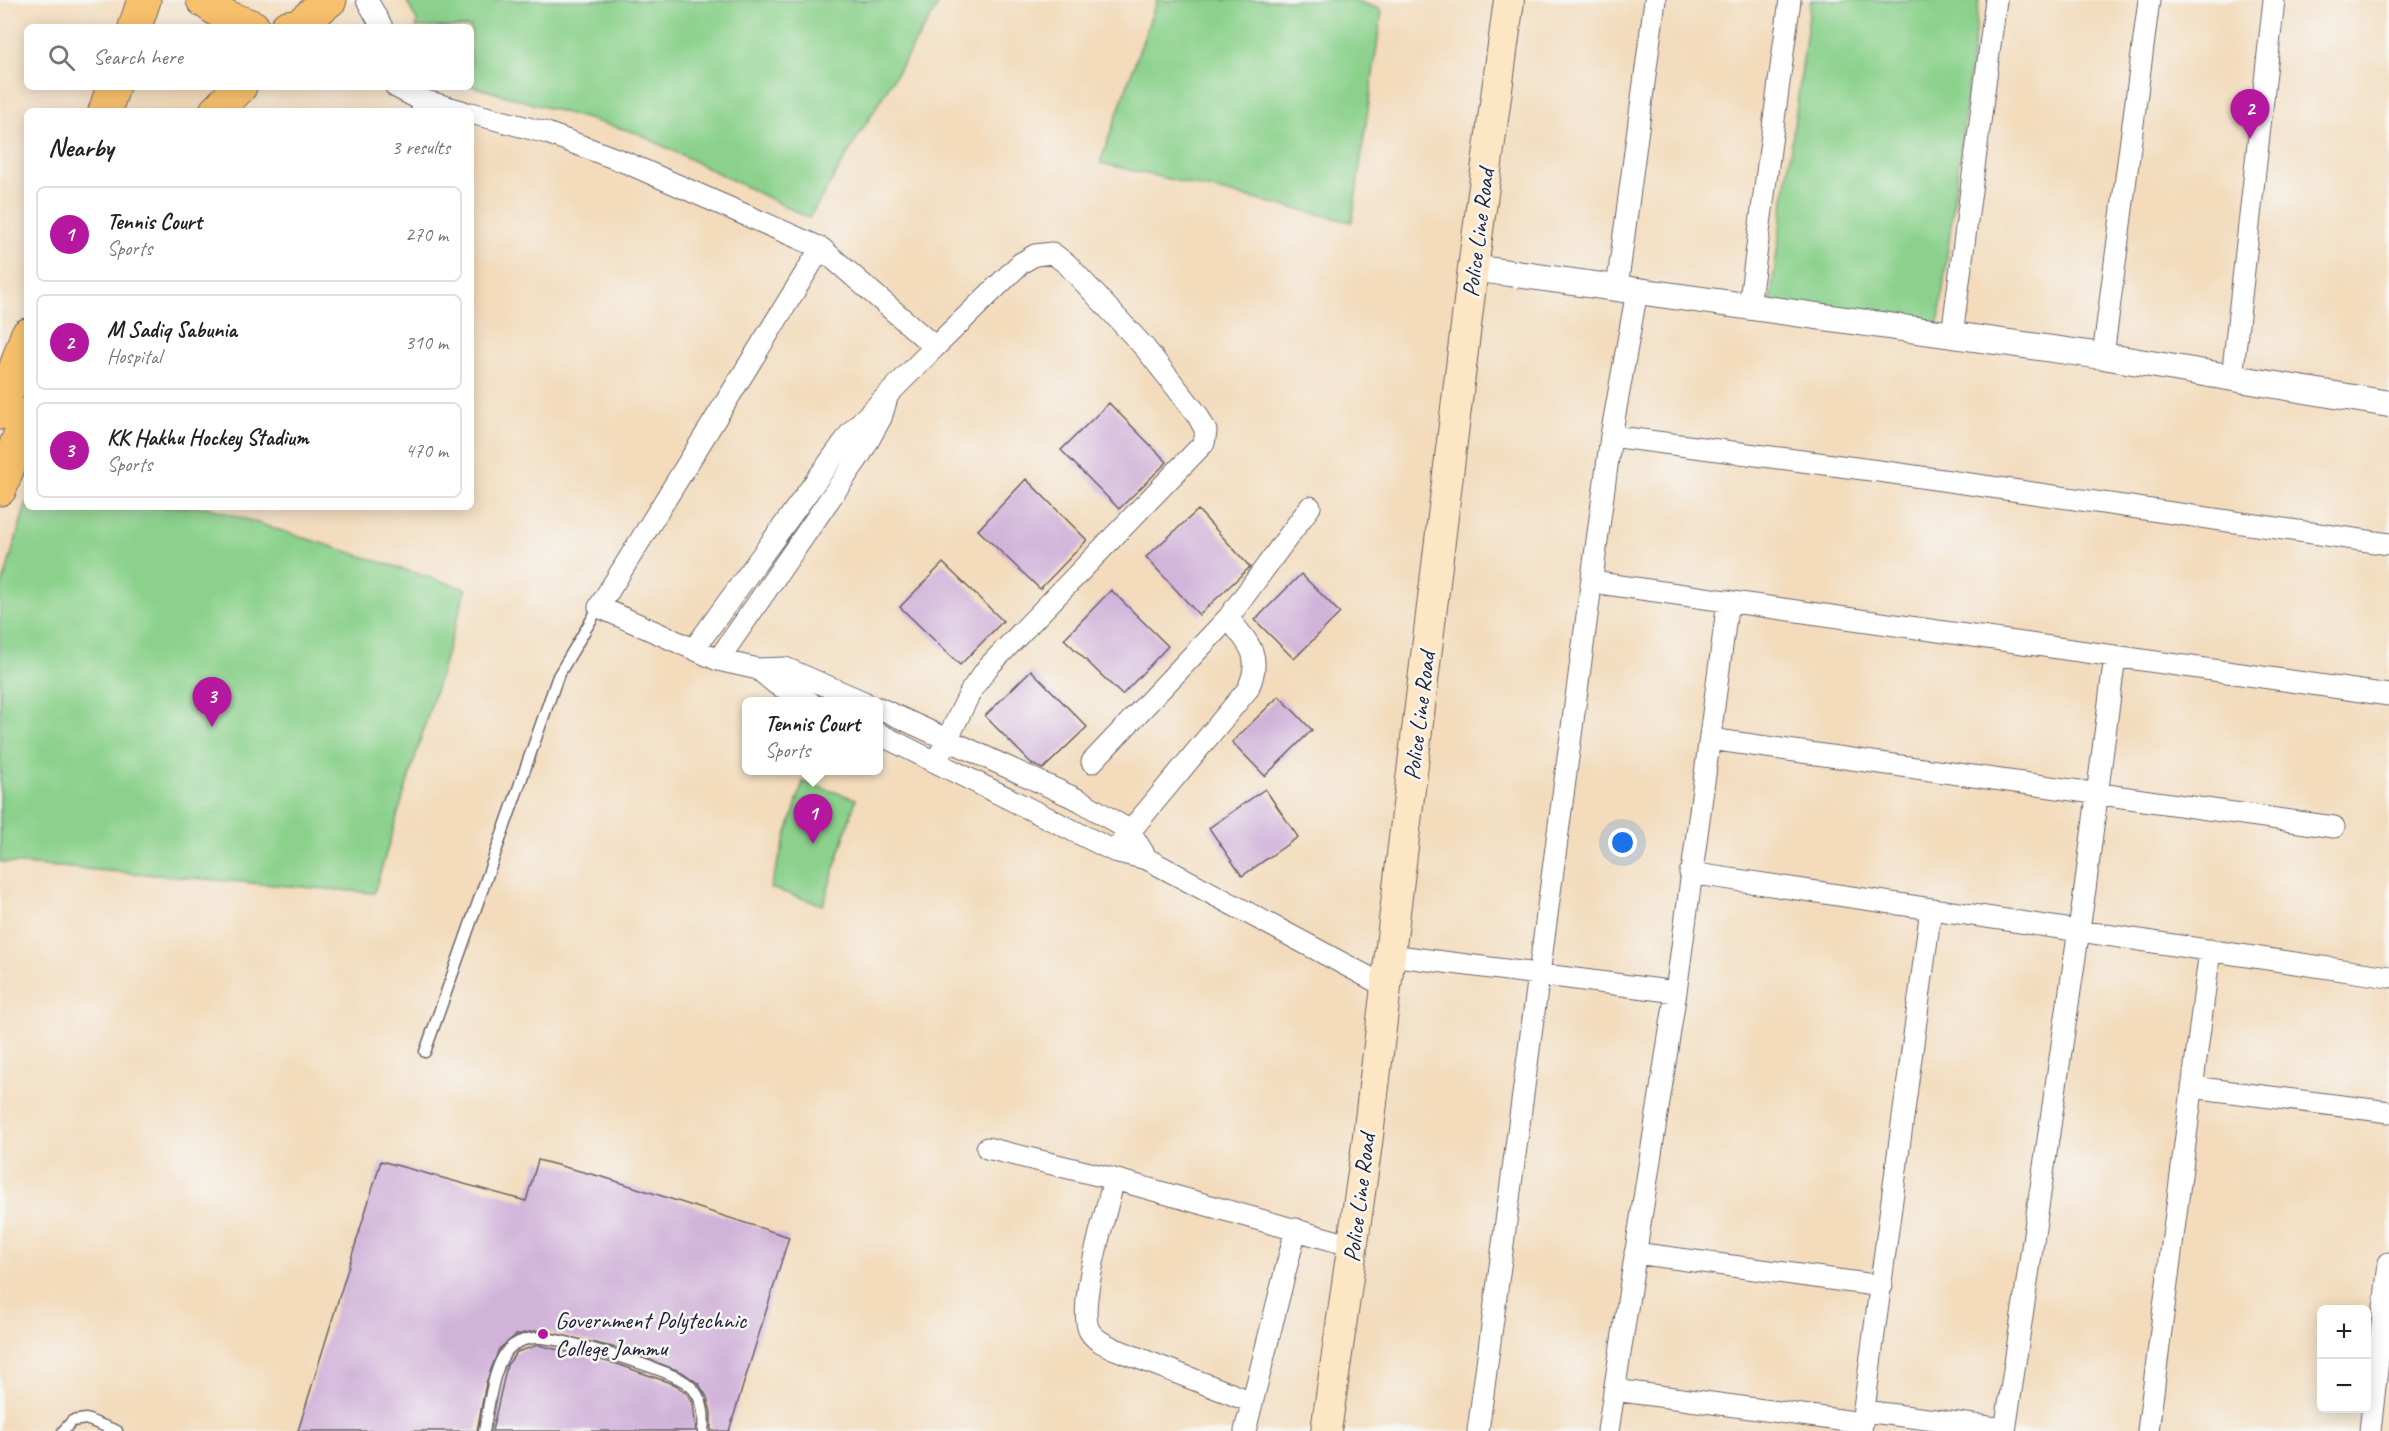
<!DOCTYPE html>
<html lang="en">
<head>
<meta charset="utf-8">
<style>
	:root { --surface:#fff; --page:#f2f2f2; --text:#222; --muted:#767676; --line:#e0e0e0; --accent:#b5179e }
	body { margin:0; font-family:Caveat,sans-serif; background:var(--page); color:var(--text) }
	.controls { position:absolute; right:18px; bottom:18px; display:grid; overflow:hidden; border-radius:9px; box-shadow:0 3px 15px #0003 }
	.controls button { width:54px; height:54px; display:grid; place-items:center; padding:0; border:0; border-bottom:2px solid var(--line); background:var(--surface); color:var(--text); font:30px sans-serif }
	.you { position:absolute; left:1623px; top:843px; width:21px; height:21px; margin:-15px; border:4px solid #fff; border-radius:50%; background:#1a73e8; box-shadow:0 0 0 9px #1a73e833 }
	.badge { display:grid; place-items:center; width:39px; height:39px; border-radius:50%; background:var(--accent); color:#fff; font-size:20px; font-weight:700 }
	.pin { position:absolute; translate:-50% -50px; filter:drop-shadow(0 2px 3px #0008) }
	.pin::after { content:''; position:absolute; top:32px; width:21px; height:18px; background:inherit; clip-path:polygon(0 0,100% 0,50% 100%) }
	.popup { position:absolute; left:742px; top:697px; width:141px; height:78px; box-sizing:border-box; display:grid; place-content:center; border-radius:9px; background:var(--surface); filter:drop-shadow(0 2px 4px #0005); font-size:20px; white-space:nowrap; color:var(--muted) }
	.popup b { font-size:22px; color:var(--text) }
	.popup::after { content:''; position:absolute; left:50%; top:100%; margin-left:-12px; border:12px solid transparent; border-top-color:var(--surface) }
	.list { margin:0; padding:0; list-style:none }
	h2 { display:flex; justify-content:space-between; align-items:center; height:78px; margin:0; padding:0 24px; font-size:26px }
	h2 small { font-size:20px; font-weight:400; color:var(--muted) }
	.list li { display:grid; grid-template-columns:39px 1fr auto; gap:18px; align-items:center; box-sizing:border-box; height:96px; margin:0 12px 12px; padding:0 12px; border:2px solid var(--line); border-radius:9px }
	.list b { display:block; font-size:22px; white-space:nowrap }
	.list p { margin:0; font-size:20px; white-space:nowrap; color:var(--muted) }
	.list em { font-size:20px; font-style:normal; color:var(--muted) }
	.icon { flex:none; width:33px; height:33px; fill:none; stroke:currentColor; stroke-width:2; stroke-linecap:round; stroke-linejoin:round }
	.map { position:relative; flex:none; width:2389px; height:1431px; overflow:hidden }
	.search { position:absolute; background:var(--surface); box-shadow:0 3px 15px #0003; left:24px; top:24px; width:450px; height:66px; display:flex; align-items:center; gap:15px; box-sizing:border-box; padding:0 21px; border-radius:9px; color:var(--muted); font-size:22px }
	.panel { position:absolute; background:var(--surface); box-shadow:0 3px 15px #0003; left:24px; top:108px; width:450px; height:402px; border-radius:9px }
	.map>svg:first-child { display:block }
	.green { fill:#8bd18c; stroke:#567a64; stroke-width:1.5 }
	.building { fill:#d1b3da }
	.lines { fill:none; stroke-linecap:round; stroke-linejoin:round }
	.service-casing { stroke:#6b6368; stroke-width:13 }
	.minor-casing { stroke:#6b6368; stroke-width:23 }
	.tertiary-casing { stroke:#6b6368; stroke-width:28 }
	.secondary-casing { stroke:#6b6368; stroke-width:32 }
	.primary-casing { stroke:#6b6368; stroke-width:35 }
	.service { stroke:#fff; stroke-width:10 }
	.minor { stroke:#fff; stroke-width:21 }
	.tertiary { stroke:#fff; stroke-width:26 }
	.secondary { stroke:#fce6c4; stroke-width:30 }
	.primary { stroke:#f7c06c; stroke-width:33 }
	.poi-dot { fill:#b5179e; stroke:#f6f6f2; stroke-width:2 }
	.labels { text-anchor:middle; stroke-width:5; stroke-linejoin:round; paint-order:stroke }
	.street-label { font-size:24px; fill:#22223b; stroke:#f6f6f2 }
	.poi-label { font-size:24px; fill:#22223b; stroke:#f6f6f2; text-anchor:start }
</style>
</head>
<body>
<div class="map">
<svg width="2389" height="1431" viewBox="0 0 2389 1431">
	<rect width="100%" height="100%" fill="#f6f6f2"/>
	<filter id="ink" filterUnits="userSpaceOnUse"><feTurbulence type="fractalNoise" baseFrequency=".0167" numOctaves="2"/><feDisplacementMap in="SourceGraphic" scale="12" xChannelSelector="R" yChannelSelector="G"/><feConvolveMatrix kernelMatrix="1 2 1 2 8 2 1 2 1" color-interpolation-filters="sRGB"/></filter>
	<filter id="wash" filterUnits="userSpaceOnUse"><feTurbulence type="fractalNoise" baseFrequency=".008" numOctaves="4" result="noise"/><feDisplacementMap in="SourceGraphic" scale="24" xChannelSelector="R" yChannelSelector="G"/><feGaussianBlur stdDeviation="1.35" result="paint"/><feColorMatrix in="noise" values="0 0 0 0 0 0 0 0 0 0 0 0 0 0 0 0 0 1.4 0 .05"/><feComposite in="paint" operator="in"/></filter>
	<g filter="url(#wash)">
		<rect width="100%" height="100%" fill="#f3dbbc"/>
		<path class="green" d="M406 0H941L809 218 637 133 471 86V27H416L417 21Z
			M1157 0H1354L1382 10 1352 222 1100 163Z
			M1811 0H1979L1937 337 1769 311Z
			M27 501V507H207L466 589 374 893 0 862V593Z
			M803 782 856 799 823 905 770 888Z"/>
		<g id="blocks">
			<path class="building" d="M1109 403 1167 462 1119 509 1061 450Z
				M1026 479 1087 540 1040 589 978 530Z
				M1198 510 1250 567 1199 615 1146 557Z
				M943 563 1003 621 960 665 900 607Z
				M1301 574 1340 613 1294 659 1255 620Z
				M1111 590 1168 646 1122 695 1064 639Z
				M1031 670 1087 727 1043 769 1032 764 985 716Z
				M1279 696 1312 730 1265 776 1232 742Z
				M1265 789 1298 837 1242 876 1209 828Z
				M538 1160 606 1178 789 1237 729 1431H711V1412L707 1397 699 1384 682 1372 621 1349 539 1330 516 1335 499 1349 486 1383 477 1431H298L381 1161 526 1201Z
				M538 1345 617 1364 676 1385 688 1395 693 1403 696 1431H492L507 1365 517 1352Z"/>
		</g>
	</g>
	<g filter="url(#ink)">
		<use href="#blocks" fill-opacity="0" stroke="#6b6368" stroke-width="1.5"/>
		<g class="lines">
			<g class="service-casing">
				<path id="service" d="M416 111 423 87
					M425 1052 558 676 599 607
					M63 1431 72 1421 86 1419 117 1431
					M484 1431C489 1408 493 1360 512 1346 521 1340 532 1337 542 1338 567 1340 673 1370 689 1385 703 1397 705 1414 703 1431"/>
			</g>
			<g class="minor-casing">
				<path id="minor" d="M367 0 382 27
					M396 87 419 99 462 111
					M471 113 547 133 627 163 821 248 935 347 852 431 694 649
					M821 248 599 607 718 660 758 669 785 668 864 702
					M1617 288 1655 0
					M1749 307 1790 0
					M1952 335 1996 0
					M935 347 1021 263 1035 255 1052 253 1067 264 1145 348 1197 414 1206 431 1204 443 988 667 972 689 936 762
					M2103 356 2149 0
					M2232 378 2274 0
					M1611 436 1886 472 2389 544
					M1592 582 2389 695
					M718 660 861 454 881 418 887 398
					M758 669 776 684 810 702
					M879 708 1081 801 1130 831 1147 859
					M879 734 1114 851 1147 859 1385 986
					M1710 739 2334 827
					M1092 762 1228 618 1310 507
					M1122 841 1248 689C1263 655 1249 644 1228 618
					M1690 873 2389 977
					M1390 955 1676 992
					M2192 1087 2389 1112
					M987 1148 1114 1179 1353 1246
					M1114 1179C1107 1210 1077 1304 1089 1330 1094 1340 1106 1345 1115 1349L1252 1402
					M1635 1253 1882 1286
					M1614 1390 1862 1423
					M1864 1411 2005 1429
					M1245 1431 1296 1229
					M1478 1431 1611 436 1637 291
					M1608 1431 1676 992 1728 601
					M1861 1431 1931 909
					M2005 1431 2085 889 2115 656
					M2148 1431 2210 950
					M2370 1431 2389 1263"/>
			</g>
			<g class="tertiary-casing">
				<path id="tertiary" d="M1473 268 2103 356 2389 404"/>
			</g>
			<g class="secondary-casing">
				<path id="secondary" d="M1326 1431 1367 1144 1473 268 1509 0"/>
			</g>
			<g class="primary-casing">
				<path id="primary" d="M203 0 227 17 253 27
					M135 27 144 0
					M287 27 299 25 330 0
					M105 111 113 87
					M216 111 240 87
					M0 413 27 335
					M0 489 27 415"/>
			</g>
			<use href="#service" class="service"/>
			<use href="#minor" class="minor"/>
			<use href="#tertiary" class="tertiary"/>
			<use href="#secondary" class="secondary"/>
			<use href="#primary" class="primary"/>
		</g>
	</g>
	<circle class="poi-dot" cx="543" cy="1334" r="6"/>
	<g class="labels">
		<g class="street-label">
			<text transform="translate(1478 233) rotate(-83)" y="8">Police Line Road</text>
			<text transform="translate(1419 716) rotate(-83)" y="8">Police Line Road</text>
			<text transform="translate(1359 1198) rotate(-83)" y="8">Police Line Road</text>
		</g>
		<g class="poi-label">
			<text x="555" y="1328">Government Polytechnic<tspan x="555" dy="28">College Jammu</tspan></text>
		</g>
	</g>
</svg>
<div class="controls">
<button>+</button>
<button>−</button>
</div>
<div class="you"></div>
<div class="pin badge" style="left:813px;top:844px">1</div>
<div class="popup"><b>Tennis Court</b>Sports</div>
<div class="pin badge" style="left:2250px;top:139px">2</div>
<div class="pin badge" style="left:212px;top:727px">3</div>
<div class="search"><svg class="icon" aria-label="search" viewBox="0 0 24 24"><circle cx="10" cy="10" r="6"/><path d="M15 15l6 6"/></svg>Search here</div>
<section class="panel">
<h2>Nearby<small>3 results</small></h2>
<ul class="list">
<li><span class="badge">1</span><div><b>Tennis Court</b><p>Sports</p></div><em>270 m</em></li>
<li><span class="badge">2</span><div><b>M Sadiq Sabunia</b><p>Hospital</p></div><em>310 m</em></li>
<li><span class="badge">3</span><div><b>KK Hakhu Hockey Stadium</b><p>Sports</p></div><em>470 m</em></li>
</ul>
</section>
</div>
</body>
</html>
